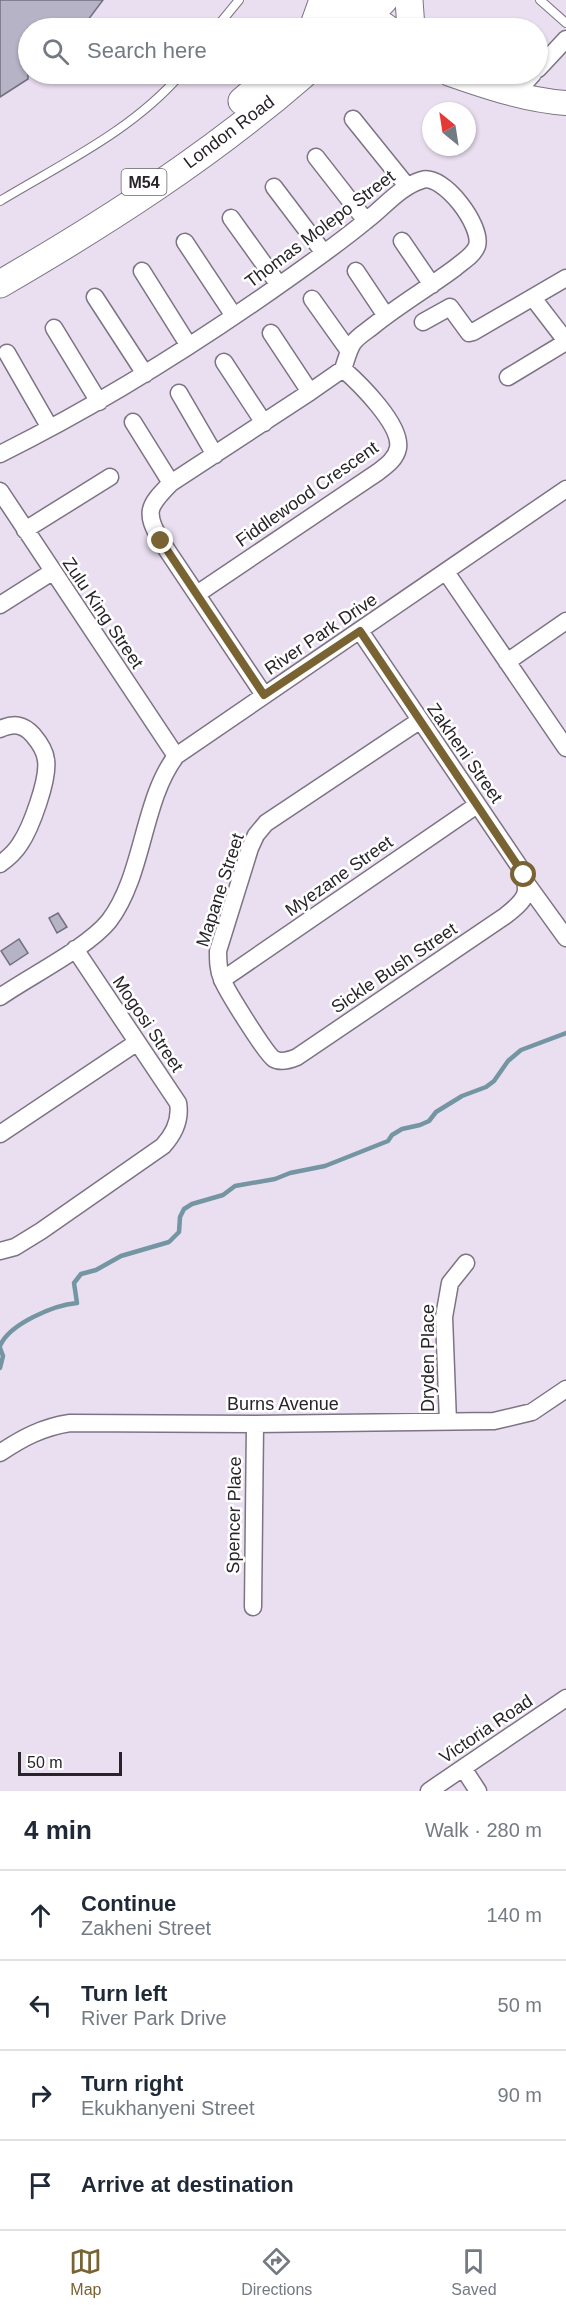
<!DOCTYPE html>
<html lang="en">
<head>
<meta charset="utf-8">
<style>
	:root { --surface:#fff; --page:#f2f2f3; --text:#1f2937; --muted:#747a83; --line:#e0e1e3; --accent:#796333 }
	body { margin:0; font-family:Helvetica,sans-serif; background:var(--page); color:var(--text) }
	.compass { position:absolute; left:422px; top:102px; width:54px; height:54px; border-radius:50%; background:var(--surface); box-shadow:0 2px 4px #0004; rotate:330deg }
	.scale { position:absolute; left:18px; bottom:15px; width:104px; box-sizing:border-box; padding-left:6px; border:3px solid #28242a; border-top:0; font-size:16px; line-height:21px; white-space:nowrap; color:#28242a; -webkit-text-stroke:4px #fff; paint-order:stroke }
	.stop { position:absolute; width:18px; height:18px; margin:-14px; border:4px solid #796333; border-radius:50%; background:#fff }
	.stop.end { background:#796333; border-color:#fff; box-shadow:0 2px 6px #0008 }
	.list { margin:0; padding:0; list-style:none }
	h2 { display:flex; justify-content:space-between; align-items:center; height:78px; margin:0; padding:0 24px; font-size:26px }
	h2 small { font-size:20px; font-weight:400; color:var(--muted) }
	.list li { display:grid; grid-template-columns:39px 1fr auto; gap:18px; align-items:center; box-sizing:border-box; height:90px; padding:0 24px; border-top:2px solid var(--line) }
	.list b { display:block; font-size:22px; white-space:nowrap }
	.list p { margin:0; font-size:20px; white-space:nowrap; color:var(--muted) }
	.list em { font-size:20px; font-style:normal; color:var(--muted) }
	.icon { flex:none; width:33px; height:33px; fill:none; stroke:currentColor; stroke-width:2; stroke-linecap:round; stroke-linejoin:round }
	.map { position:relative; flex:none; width:566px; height:1791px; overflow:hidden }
	.search { position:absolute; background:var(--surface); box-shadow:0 2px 4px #0004; left:18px; right:18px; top:18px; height:66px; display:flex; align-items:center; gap:15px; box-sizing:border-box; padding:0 21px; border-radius:33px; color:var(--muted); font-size:22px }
	.sheet { height:438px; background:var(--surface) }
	nav { display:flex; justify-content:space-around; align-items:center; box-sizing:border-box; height:84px; border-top:2px solid var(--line); background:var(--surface); font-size:16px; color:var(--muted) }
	nav a { display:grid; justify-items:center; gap:3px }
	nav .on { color:var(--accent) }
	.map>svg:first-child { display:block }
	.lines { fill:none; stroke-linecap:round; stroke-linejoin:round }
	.stream { stroke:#7495a2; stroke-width:4.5 }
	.building { fill:#b6b3c6; stroke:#716f80; stroke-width:1.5 }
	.lane-casing { stroke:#7d7383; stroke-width:10 }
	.street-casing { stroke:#7d7383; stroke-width:19 }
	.secondary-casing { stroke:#7d7383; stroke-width:26 }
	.primary-casing { stroke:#7d7383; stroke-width:29 }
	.lane { stroke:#fff; stroke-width:8 }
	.street { stroke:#fff; stroke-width:16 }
	.secondary { stroke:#fff; stroke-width:24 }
	.primary { stroke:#fff; stroke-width:27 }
	.route { stroke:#796333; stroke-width:8 }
	.labels { text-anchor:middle; stroke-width:5; stroke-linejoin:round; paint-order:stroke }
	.shield { fill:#fff; stroke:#68666a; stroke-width:1.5 }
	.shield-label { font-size:16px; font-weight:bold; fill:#28242a }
	.street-label { font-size:18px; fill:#28242a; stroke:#fff }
</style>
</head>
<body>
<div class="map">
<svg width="566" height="1791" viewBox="0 0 566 1791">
	<rect width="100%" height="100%" fill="#eadff1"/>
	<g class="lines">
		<path class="stream" d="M0 1346C9 1324 54 1305 77 1303L74 1283 81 1274 96 1270 121 1256 169 1242 179 1232 180 1217 184 1209 192 1204 223 1195 235 1186 275 1179 290 1173 325 1166 388 1141 392 1135 402 1129 420 1125 429 1121 436 1112 462 1096 486 1087 494 1081 508 1061 521 1050 566 1033
			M0 1348 3 1356 0 1368"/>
	</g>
	<path class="building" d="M0 0H103L82 28H28V79L0 97Z
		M58 913 67 927 57 933 49 918Z
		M19 939 28 953 10 965 1 951Z"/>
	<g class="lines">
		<g class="lane-casing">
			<path id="lane" d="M540 0 566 23
				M216 28 239 0
				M0 201C63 163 133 130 181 74"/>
		</g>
		<g class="street-casing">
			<path id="street" d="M538 69 566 39
				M515 94 533 74
				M353 119 407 186
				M316 157 366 221
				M274 187 324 253
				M231 218 279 285
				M402 241 432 285
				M185 242 234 316
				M142 271 189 346
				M356 271 386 316
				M95 297 145 374
				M533 298 566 341
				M312 299 349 351
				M423 322 450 307 469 333 473 332 566 278
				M54 328 99 402
				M271 333 310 392
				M7 353 50 428
				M224 362 264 423
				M508 377 566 342
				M179 393 215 455
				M133 422 171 483
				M0 454C103 403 201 341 295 274 319 257 344 239 367 220 384 207 401 186 422 180 443 173 483 226 477 246 473 256 463 261 455 268 428 288 399 305 373 326 367 331 358 336 353 343 348 351 346 361 343 369
				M0 491 176 756
				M25 530 110 477
				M446 572 566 748
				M197 594 378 472C386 466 396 459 398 448 402 425 359 383 343 369L310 392 171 483C148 506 144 512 161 541L264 695
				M0 605 52 572
				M360 631 519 866C532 892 527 899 505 916L297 1057C290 1060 281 1063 274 1059 266 1054 226 990 222 979 218 970 218 961 218 951L250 848 256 835 266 823 419 721
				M507 662 566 621
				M0 729C14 723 23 724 33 735 39 742 45 750 46 760 49 779 31 828 20 844 15 852 7 859 0 864
				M527 884 566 938
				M222 980 477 805
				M0 997C30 976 87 948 109 921 144 875 142 801 176 756L566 489
				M0 1134 136 1043
				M0 1251 15 1247 41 1231 163 1146C174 1134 181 1120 178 1103L75 949
				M448 1422 444 1317 450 1283 466 1263
				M0 1453C22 1438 43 1427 70 1423L255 1424 494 1421 532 1412 566 1389
				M253 1607 255 1424
				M463 1768 478 1791
				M429 1791 566 1698"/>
		</g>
		<g class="secondary-casing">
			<path id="secondary" d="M355 5 389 28
				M450 74C487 87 526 100 566 103"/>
		</g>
		<g class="primary-casing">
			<path id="primary" d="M409 0 411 28
				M313 28 323 0
				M326 28 356 0
				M356 28 384 0
				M242 101 274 74
				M0 284C107 222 211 155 304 74"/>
		</g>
		<use href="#lane" class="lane"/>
		<use href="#street" class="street"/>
		<use href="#secondary" class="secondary"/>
		<use href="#primary" class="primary"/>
	</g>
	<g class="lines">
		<path class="route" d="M161 541 264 695 360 631 524 875"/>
	</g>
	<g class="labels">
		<rect class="shield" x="121.5" y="169" width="45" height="26" rx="4.5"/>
		<g class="shield-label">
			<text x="144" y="188">M54</text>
		</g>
		<g class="street-label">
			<text transform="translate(229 132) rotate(-37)" y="6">London Road</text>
			<text transform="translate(320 229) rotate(-37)" y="6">Thomas Molepo Street</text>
			<text transform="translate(307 494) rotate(-35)" y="6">Fiddlewood Crescent</text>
			<text transform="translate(103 613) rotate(56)" y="6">Zulu King Street</text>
			<text transform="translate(321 634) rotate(-34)" y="6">River Park Drive</text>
			<text transform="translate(465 753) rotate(55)" y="6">Zakheni Street</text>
			<text transform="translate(339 876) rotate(-35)" y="6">Myezane Street</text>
			<text transform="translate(220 890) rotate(-72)" y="6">Mapane Street</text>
			<text transform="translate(394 968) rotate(-34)" y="6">Sickle Bush Street</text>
			<text transform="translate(148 1024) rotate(56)" y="6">Mogosi Street</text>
			<text transform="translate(428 1358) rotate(-90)" y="6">Dryden Place</text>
			<text x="283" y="1410">Burns Avenue</text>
			<text transform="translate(234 1515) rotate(-89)" y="6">Spencer Place</text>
			<text transform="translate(486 1729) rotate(-34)" y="6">Victoria Road</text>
		</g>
	</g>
</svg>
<svg class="compass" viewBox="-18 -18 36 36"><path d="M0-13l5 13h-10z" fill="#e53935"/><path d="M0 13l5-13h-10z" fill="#747a83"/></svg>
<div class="scale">50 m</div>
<div class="stop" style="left:524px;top:875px"></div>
<div class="stop end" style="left:161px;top:541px"></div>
<div class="search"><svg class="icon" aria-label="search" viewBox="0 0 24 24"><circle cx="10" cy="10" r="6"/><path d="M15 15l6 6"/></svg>Search here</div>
</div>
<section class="sheet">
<h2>4 min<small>Walk · 280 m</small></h2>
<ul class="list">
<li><svg class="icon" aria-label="ahead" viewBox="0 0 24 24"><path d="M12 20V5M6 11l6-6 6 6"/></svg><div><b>Continue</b><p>Zakheni Street</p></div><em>140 m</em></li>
<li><svg class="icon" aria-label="left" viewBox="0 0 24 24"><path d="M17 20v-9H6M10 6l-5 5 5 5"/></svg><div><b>Turn left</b><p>River Park Drive</p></div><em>50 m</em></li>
<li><svg class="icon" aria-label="right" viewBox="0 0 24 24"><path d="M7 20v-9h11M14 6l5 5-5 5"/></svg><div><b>Turn right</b><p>Ekukhanyeni Street</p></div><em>90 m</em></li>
<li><svg class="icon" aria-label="arrive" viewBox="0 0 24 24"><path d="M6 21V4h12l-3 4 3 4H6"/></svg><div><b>Arrive at destination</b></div></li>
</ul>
</section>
<nav>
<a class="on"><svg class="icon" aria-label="map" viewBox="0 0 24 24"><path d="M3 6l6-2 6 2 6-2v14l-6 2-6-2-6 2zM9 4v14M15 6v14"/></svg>Map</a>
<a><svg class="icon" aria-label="directions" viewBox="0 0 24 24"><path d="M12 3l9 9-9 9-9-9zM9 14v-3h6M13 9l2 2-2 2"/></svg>Directions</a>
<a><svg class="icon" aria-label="saved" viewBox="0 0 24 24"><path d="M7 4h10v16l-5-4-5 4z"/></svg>Saved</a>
</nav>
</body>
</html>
